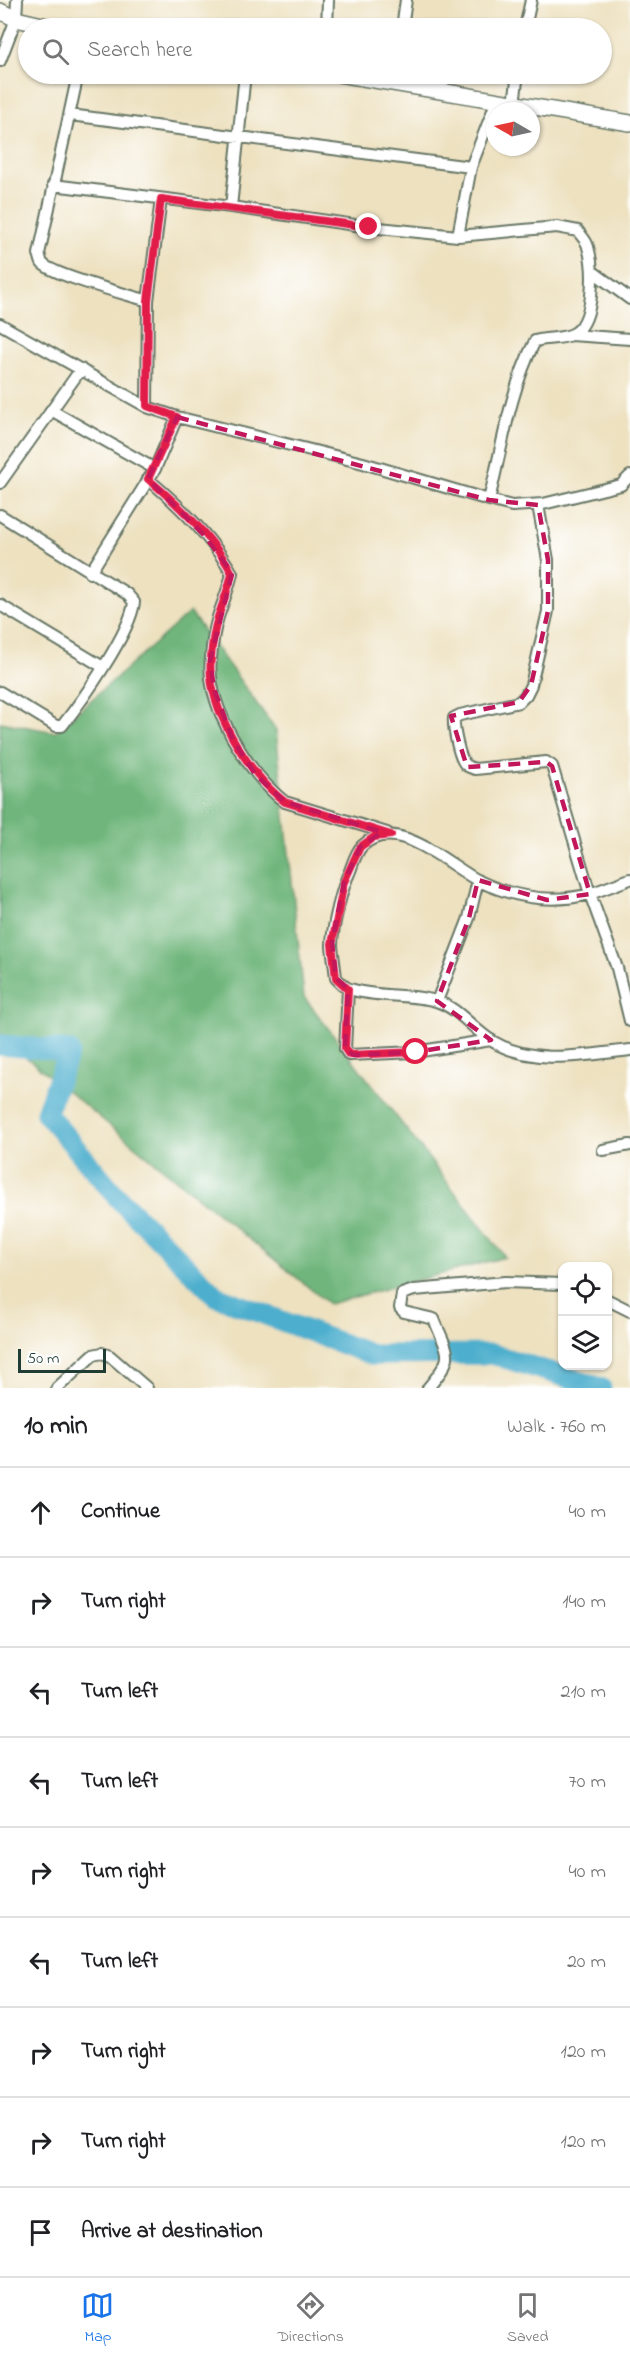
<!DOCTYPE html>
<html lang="en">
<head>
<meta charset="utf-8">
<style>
	:root { --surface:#fff; --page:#f2f2f2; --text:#202124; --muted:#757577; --line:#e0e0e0; --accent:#1a73e8 }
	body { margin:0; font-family:"Indie Flower",sans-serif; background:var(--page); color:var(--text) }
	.controls { position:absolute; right:18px; bottom:18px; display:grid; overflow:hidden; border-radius:12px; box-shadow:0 2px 4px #0004 }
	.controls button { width:54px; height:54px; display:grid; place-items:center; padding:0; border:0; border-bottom:2px solid var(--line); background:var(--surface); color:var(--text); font:30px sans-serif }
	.compass { position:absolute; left:486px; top:102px; width:54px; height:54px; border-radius:50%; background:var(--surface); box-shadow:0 2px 4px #0004; rotate:279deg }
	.scale { position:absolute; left:18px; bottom:15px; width:88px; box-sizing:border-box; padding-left:6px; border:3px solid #1f3d34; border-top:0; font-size:16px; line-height:21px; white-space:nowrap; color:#1f3d34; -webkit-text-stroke:4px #fff; paint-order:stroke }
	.stop { position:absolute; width:18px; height:18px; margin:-14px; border:4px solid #e11d48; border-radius:50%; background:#fff }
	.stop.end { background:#e11d48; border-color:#fff; box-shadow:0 2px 6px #0008 }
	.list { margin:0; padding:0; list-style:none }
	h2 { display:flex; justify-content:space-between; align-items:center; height:78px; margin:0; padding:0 24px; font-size:26px }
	h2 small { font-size:20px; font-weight:400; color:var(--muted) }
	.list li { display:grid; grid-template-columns:39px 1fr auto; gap:18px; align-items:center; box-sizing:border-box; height:90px; padding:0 24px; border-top:2px solid var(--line) }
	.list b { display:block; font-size:22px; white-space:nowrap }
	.list em { font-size:20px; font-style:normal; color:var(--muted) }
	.icon { flex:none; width:33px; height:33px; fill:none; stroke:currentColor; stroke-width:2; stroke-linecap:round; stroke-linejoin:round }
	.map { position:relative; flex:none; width:630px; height:1388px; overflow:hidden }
	.search { position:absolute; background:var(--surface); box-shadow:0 2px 4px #0004; left:18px; right:18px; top:18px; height:66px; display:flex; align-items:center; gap:15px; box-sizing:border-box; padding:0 21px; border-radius:33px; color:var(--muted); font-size:22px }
	.sheet { height:888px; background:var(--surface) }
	nav { display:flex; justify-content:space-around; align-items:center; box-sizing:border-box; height:84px; border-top:2px solid var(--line); background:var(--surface); font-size:16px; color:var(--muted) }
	nav a { display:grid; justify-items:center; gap:3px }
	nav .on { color:var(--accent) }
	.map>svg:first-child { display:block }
	.forest { fill:#6fb67b; stroke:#477a58; stroke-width:1.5 }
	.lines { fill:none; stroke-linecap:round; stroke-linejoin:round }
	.river { stroke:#4eafcd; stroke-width:21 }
	.street-casing { stroke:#677665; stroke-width:14 }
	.secondary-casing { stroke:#677665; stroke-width:18 }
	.street { stroke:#fff; stroke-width:10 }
	.secondary { stroke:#fff; stroke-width:15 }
	.route { stroke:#e11d48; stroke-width:8 }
	.marked { fill:none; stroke:#c2185b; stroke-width:4.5; stroke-dasharray:12 8; stroke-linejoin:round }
</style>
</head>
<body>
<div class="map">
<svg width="630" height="1388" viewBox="0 0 630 1388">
	<rect width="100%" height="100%" fill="#fff"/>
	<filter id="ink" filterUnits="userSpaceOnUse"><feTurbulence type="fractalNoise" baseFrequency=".0167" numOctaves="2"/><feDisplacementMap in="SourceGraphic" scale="12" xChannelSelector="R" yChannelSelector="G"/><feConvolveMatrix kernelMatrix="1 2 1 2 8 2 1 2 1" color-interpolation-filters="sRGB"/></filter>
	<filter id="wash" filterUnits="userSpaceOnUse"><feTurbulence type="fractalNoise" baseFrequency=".008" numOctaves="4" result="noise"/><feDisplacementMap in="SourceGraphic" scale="24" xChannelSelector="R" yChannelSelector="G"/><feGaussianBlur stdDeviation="1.35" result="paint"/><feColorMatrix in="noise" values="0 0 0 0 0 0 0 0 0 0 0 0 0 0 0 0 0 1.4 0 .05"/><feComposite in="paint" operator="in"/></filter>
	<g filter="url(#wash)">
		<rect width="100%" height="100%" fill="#ede1c0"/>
		<path class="forest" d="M190 612 276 730 304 997 505 1257 329 1304 0 1036V722L55 732Z"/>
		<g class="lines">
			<path class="river" d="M0 1045 69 1051 46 1113 118 1198 216 1296 372 1355 492 1354 601 1388"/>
		</g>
	</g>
	<g filter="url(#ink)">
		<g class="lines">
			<g class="street-casing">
				<path id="street" d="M327 28 328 0
					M402 28 406 0
					M525 28 531 0
					M0 61 16 19 17 0
					M78 74 39 254C40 255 41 262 42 263 51 275 130 295 148 301
					M514 103 518 74
					M70 115 471 167
					M53 185 231 207 369 227 458 236 471 167 497 100
					M231 207 245 74
					M458 236 557 227 578 231C581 236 587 241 588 247 594 267 595 318 576 332 566 340 547 337 535 341 510 390 502 447 489 500
					M592 271 630 299
					M0 324 147 407 177 417 363 463 489 500 512 506 543 504 621 485 630 476
					M571 335 630 339
					M147 407 148 301 161 199
					M51 410 155 469
					M148 479C179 505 212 538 232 573 229 588 223 602 218 617 214 630 212 645 211 658 205 705 249 775 285 802L387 833
					M0 483 81 369
					M538 505 548 560V611L531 685 526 695 519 702 460 715 454 718C453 727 459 759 466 765 468 767 472 768 475 769L546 762 552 766 590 894 630 879
					M0 515 127 594 134 602C131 632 82 701 62 726H56L0 692
					M90 573 155 469 177 417
					M0 605 103 667
					M348 989 345 1049 349 1055 415 1052 491 1040
					M437 1001 469 918 478 880
					M630 1021 617 968 590 894C551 904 515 898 479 881 449 866 396 813 362 846 356 852 353 863 350 871 342 887 332 928 332 946 333 956 335 967 336 978 340 982 345 988 350 989 377 998 408 993 436 1001 459 1008 472 1029 492 1041 533 1066 584 1055 630 1050
					M603 1150 630 1145
					M608 1300 630 1311
					M57 1388 93 1355 102 1353 110 1356 147 1388
					M428 1388C456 1354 449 1357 434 1319L404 1312 400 1308 402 1294 414 1290 506 1282 562 1284"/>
			</g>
			<g class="secondary-casing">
				<path id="secondary" d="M0 11 16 19 56 28
					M339 74 630 123"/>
			</g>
			<use href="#street" class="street"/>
			<use href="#secondary" class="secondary"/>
		</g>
	</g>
	<g class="lines" filter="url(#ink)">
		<path class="route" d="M369 227 161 199 148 301 147 406 177 417 148 479C179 505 213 537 232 573 229 588 223 602 218 617 214 630 212 645 211 658 205 705 249 775 285 802L391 835 374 837 360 847 344 882 332 944 336 978 348 989 345 1049 349 1055 416 1052"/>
	</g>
	<path class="marked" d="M177 417 489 500 538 505 548 560V611L531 685 519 702 451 716 467 767 546 762 552 766 590 894 547 900 478 880 469 918 437 1001 491 1040 415 1052 354 1055 345 1049 348 989 336 978 332 943 344 883 360 847 382 832 285 802 255 774 233 740 214 689 210 661 232 573 205 536 148 479Z"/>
</svg>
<div class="controls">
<button><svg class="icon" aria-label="locate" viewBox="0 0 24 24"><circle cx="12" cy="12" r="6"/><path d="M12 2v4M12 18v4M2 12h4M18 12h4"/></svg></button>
<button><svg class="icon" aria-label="layers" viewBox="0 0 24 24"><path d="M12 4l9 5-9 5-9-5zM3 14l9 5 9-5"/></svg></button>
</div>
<svg class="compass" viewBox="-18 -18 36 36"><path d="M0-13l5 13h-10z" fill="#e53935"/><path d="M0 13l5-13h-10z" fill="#757577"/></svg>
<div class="scale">50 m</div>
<div class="stop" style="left:416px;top:1052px"></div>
<div class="stop end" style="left:369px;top:227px"></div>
<div class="search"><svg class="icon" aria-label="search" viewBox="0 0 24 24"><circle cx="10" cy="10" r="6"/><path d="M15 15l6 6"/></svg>Search here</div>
</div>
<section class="sheet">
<h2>10 min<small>Walk · 760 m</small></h2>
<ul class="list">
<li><svg class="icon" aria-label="ahead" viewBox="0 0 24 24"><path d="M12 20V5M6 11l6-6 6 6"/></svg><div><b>Continue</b></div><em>40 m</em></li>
<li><svg class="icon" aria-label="right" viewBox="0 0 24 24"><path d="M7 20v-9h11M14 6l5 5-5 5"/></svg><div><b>Turn right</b></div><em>140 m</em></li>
<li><svg class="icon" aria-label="left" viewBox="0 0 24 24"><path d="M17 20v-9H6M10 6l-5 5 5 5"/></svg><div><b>Turn left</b></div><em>210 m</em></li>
<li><svg class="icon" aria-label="left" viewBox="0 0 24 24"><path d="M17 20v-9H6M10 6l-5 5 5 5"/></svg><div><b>Turn left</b></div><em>70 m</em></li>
<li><svg class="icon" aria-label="right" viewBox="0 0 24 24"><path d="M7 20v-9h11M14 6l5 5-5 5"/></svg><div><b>Turn right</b></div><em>40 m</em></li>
<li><svg class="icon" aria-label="left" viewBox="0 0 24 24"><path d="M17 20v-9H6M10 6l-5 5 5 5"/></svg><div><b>Turn left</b></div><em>20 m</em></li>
<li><svg class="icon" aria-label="right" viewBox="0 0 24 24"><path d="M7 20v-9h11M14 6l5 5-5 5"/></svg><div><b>Turn right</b></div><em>120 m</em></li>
<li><svg class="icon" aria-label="right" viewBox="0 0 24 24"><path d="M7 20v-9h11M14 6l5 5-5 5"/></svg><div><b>Turn right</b></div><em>120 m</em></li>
<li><svg class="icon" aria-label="arrive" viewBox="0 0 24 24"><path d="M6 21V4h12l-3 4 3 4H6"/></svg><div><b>Arrive at destination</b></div></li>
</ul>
</section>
<nav>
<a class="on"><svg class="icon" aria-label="map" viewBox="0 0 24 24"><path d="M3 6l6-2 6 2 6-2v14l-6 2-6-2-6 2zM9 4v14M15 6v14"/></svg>Map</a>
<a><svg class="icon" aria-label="directions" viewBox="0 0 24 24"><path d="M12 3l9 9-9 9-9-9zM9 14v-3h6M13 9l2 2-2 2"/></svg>Directions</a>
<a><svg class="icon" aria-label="saved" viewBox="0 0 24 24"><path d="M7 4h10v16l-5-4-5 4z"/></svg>Saved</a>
</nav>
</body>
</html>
